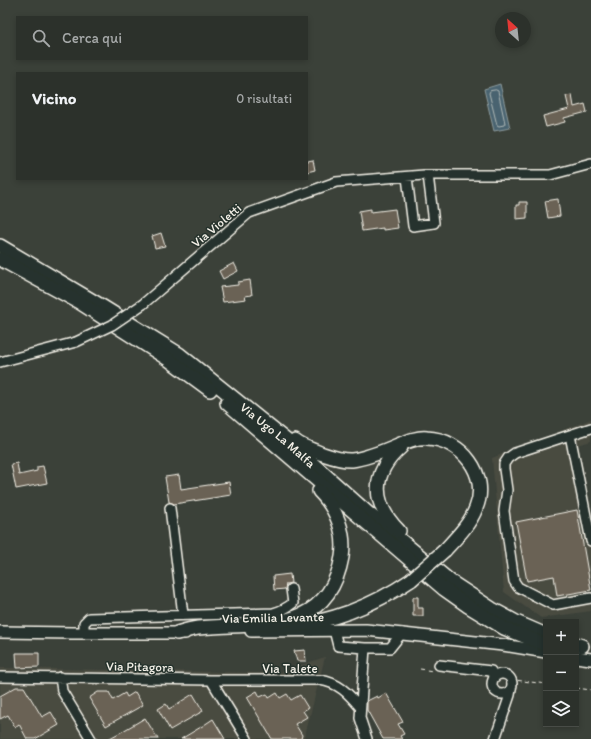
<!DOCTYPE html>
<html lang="it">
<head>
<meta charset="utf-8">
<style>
	:root { --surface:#2c312b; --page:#383d37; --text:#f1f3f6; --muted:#a6a9a9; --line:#484c47 }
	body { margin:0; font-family:Itim,sans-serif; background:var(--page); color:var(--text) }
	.controls { position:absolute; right:12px; bottom:12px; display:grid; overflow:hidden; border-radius:0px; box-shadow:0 2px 6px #0003 }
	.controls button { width:36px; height:36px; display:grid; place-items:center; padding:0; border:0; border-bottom:1px solid var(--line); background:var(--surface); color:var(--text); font:20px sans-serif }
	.compass { position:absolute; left:495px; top:12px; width:36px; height:36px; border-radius:50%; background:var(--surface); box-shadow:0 2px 6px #0003; rotate:333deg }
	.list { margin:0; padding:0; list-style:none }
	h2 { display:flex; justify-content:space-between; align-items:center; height:52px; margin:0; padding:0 16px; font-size:17px }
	h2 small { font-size:13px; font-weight:400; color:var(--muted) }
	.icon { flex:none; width:22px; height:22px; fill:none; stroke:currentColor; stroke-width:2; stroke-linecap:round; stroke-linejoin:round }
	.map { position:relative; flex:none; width:591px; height:739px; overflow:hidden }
	.search { position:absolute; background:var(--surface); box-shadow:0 2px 6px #0003; left:16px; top:16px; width:292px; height:44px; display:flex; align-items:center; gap:10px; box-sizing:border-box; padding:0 14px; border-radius:0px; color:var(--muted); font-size:15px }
	.panel { position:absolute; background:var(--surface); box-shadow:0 2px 6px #0003; left:16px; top:72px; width:292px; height:108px; border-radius:0px }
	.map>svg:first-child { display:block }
	.built { fill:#494b41 }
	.water { fill:#4a646f; stroke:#8e9c9f }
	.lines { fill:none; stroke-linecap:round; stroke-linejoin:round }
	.shore { stroke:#b0b9b8; stroke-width:1 }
	.building { fill:#6b6254; stroke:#f4f1e8 }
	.minor-casing { stroke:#f4f1e8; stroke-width:12 }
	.major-casing { stroke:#f4f1e8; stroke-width:14 }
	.highway-casing { stroke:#f4f1e8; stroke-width:16 }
	.path { stroke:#f4f1e8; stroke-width:1; stroke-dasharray:4 3; stroke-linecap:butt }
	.minor { stroke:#26332d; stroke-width:9 }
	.major { stroke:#26332d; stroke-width:11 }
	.highway { stroke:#26332d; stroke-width:13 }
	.minor-bridge-casing { stroke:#f4f1e8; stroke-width:12; stroke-linecap:butt }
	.highway-bridge-casing { stroke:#f4f1e8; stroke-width:16; stroke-linecap:butt }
	.minor-bridge { stroke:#26332d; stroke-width:9 }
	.highway-bridge { stroke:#26332d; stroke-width:13 }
	.labels { text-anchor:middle; stroke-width:3; stroke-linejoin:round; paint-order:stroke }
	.street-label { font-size:13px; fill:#f4f1e8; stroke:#26332d }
</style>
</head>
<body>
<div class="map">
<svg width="591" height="739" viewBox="0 0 591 739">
	<rect width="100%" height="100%" fill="#3b4139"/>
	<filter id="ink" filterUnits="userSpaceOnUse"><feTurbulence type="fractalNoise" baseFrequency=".025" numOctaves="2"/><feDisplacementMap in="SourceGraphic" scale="8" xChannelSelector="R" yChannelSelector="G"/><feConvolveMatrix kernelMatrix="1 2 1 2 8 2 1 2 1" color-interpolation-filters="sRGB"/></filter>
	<g filter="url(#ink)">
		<path class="built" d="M591 419V441L578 445 591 508V611L541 618 504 592 492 458Z
			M325 657 304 739H0V668L278 673Z"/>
		<path class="water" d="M500 84 510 128 494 131 484 89Z"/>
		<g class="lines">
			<path class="shore" d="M496 90 498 91 505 123 504 125 499 126 497 125 489 93 490 91Z"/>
		</g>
		<path class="building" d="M572 95 574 107 585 104 587 112 564 118 565 122 546 127 543 116 569 109 566 96Z
			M313 160 315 170 307 172V161Z
			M558 199 560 216 548 218 545 201Z
			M519 202H527V218L516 219V205H519Z
			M371 209V212L395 209 398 228 383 230V228L362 231 359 211Z
			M161 233 165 246 155 248 152 236Z
			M234 263 238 271 223 279 219 271Z
			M250 280 252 295 245 296 246 299 223 302 220 287 238 285V282Z
			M17 463 19 475 37 471V467L43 466 47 483 16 489 11 464Z
			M179 475 181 489 229 482 231 495 174 504 169 502 165 477Z
			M577 510 591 590 557 596 554 576 527 581 516 522Z
			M290 574 291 583 286 584 285 589 274 590 273 576Z
			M413 597H418V608H423V616H413Z
			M305 650 306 661H297L294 651Z
			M16 653H39V667L17 668Z
			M16 687H24L42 717 51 712 59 725 35 739H27L19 724 15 727 8 715 0 719V696Z
			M257 691 260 697 267 694 269 698 277 693 280 698 287 694 291 700 300 695 308 708 303 711 307 717 295 724 302 735 301 739H272L247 697Z
			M98 692H109L113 700 125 693 127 697 135 692 143 705 106 726 89 698Z
			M386 693 403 722 398 724 404 734 400 736 402 739H383L367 710V701L377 696 378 698Z
			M193 694 203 711 170 730 158 709 166 704 169 709Z
			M145 718 158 739H108L121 732Z
			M213 719 225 739H181L201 727Z"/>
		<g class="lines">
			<g class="minor-casing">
				<path id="minor" d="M407 177 413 226 434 223 428 175
					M143 304 249 213 336 182 424 175H550L591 164
					M0 362 76 342
					M591 428 515 453 508 458 504 464V469L507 490 504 511 514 581 518 587 553 605 591 598
					M570 435 591 541
					M170 508 183 615
					M334 630 338 646 365 648H390L402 633
					M84 633V623L89 618 273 613C281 611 287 608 293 603L291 589
					M365 648 360 718 367 739
					M439 665 491 671 495 677
					M492 684a10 10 0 1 1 20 0a10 10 0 1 1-20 0Z
					M0 677 211 680 247 739
					M60 677 62 691 91 739
					M211 680H320C339 683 348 693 360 707
					M495 739 510 695 511 689"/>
			</g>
			<g class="major-casing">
				<path id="major" d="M251 631 366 630 503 645 546 652
					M0 632 72 633H185
					M576 657 591 659"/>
			</g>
			<g class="highway-casing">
				<g id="highway">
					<path id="s1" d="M0 246 103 307 179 354 287 441 369 514 451 582 492 609 516 622 546 635"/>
					<path d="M0 259 79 302 168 359 210 390"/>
					<path d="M227 403 444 589 468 606 504 628 546 645"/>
					<path d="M295 441C302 447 311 449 320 453 329 456 342 461 352 460 368 458 384 451 398 445 408 441 417 437 427 438 461 439 490 475 476 508 470 524 457 537 445 550"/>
					<path d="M399 531C371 503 371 473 401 447"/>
					<path d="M285 627C331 622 373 606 411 580"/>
					<path d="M177 633C184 631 191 629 198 628 258 622 328 636 342 557 346 532 336 508 319 491"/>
					<path d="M576 644 582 646"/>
				</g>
			</g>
			<path class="path" d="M420 669 433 671
				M501 671 509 672 515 680 546 684
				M576 688 591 690"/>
			<use href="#minor" class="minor"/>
			<use href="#major" class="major"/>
			<use href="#highway" class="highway"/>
			<g class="minor-bridge-casing">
				<path id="minor-bridge" d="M76 342 112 325 143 304"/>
			</g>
			<g class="highway-bridge-casing">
				<path id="highway-bridge" d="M411 580 445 550"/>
			</g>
			<use href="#minor-bridge" class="minor-bridge"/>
			<use href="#highway-bridge" class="highway-bridge"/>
		</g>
	</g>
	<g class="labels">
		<g class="street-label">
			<text transform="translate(216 225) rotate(-40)" y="5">Via Violetti</text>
			<text dy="5" stroke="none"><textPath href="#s1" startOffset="337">Via Ugo La Malfa</textPath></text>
			<text transform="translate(273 617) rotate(-1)" y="5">Via Emilia Levante</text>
			<text transform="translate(140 666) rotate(1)" y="5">Via Pitagora</text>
			<text x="290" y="673">Via Talete</text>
		</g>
	</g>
</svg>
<div class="controls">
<button>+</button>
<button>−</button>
<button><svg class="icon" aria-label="layers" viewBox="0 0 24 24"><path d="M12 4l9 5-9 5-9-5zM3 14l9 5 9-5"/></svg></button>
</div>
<svg class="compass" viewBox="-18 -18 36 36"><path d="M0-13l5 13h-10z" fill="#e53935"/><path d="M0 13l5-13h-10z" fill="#a6a9a9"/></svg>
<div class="search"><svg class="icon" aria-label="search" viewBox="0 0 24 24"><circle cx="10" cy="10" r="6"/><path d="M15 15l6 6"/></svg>Cerca qui</div>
<section class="panel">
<h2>Vicino<small>0 risultati</small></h2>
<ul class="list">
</ul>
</section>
</div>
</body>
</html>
